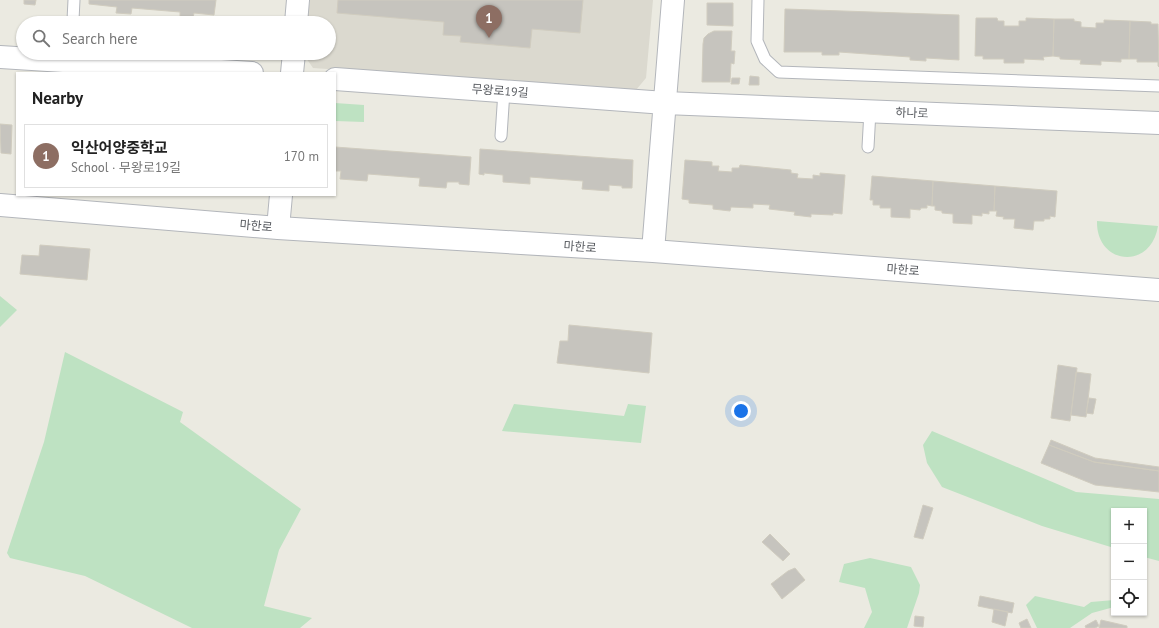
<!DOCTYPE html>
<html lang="en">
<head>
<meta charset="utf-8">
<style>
	:root { --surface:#fff; --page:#f6f6f6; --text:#222; --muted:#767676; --line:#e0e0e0; --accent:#d93025 }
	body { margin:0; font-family:"PT Sans","Noto Sans KR",sans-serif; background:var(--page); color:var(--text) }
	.controls { position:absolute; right:12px; bottom:12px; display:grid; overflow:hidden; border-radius:0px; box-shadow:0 1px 3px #0004 }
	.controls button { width:36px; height:36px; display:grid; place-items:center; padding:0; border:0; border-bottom:1px solid var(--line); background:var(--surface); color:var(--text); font:20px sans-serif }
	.you { position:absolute; left:741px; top:411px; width:14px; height:14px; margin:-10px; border:3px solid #fff; border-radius:50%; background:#1a73e8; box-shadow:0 0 0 6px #1a73e833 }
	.badge { display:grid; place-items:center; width:26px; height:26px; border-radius:50%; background:var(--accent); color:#fff; font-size:13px; font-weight:700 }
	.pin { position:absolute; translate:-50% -33px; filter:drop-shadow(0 1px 2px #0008) }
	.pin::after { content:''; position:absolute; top:21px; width:14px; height:12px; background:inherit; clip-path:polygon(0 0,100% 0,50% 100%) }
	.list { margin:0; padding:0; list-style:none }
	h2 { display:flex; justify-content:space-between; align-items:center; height:52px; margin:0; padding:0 16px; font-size:17px }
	h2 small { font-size:13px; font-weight:400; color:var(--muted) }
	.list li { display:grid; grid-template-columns:26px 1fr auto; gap:12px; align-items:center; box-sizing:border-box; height:64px; margin:0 8px 8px; padding:0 8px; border:1px solid var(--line); border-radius:0px }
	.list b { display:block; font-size:15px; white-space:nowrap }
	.list p { margin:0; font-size:13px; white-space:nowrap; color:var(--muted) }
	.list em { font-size:13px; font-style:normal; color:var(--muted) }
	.icon { flex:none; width:22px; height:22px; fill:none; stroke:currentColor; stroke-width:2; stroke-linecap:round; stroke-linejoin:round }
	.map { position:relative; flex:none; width:1159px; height:628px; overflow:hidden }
	.search { position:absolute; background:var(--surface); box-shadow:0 1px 3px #0004; left:16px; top:16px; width:320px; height:44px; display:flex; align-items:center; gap:10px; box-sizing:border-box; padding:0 14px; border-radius:22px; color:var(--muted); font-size:15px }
	.panel { position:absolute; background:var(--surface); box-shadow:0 1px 3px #0004; left:16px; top:72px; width:320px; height:124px; border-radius:0px }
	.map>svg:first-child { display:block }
	.education { fill:#dbd9cf }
	.green { fill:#bee2c2 }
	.building { fill:#c6c4be; stroke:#d0ccbf }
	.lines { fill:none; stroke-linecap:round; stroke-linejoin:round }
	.lane-casing { stroke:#b3b6bb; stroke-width:13 }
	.street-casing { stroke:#b3b6bb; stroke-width:24 }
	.lane { stroke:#fff; stroke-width:11 }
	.street { stroke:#fff; stroke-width:22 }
	.labels { text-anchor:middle; stroke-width:4; stroke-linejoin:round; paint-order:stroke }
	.street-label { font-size:12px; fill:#595c61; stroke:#fff }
</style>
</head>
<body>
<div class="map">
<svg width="1159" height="628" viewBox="0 0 1159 628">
	<rect width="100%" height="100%" fill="#ebeae1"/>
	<path class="education" d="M310 0H653L646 78 636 90 313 68 304 55V53H329V23H307Z"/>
	<path class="green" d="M335 103 364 105V122L335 121Z
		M1097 221 1158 226C1151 271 1096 265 1097 221Z
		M0 296 17 310 0 327Z
		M65 352 183 412 180 422 301 509 279 550 264 606 312 618 300 628H192L85 576 10 558 7 553 44 442Z
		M514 404 624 416 628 404 646 406 641 443 502 431Z
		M932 431 1076 492 1159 499V561L1144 557V511H1114V548L1042 526 942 487 927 463 923 445Z
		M870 558 911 567 920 585 919 593 907 628H864L872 612 865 588 839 582 844 564Z
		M1035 596 1084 607 1091 602 1114 600V607L1092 613 1070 628H1037L1026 605Z"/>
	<path class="building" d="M24 0H36L35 5 24 4Z
		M89 0H216L214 15 194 13 193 18 180 17V12L132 8 131 14 116 13 117 7 89 4Z
		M338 0H583L580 33 532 29 530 48 460 42 461 36 443 35 444 22 337 13Z
		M707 3H733V26L707 25Z
		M785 9 959 15V60L926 58V61L910 60V57L839 52V55H822V52H784Z
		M976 18H997L998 21H1004V26H1019V21H1026V18L1054 19 1053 56 1043 57 1044 60 1024 59V63H1004V59H983V56H975Z
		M1054 19H1074V21L1081 22V27L1096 28V23H1104V20L1130 21 1129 59H1121V62L1101 61V65L1080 64 1081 60 1060 59V57L1053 56Z
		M1130 21 1151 22V24H1158L1159 67 1158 66V62H1137V59H1129Z
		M714 31H732L731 51H735L734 64 731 63 730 82H702L703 44 704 38 708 34Z
		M750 76 759 77V85H749Z
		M732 78H740L739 84H731Z
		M0 124 12 125 11 154 1 153Z
		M335 147 471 157 469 185 459 184V182H447L446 188 419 186 420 178 368 174 367 181 340 179 341 171H335Z
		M480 149 633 160 632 188H622V186L609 185V191L582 189 583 181 530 177V184L503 182V175L484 173V175L479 174Z
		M685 160 712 162V166H719L718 171 732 172V168H739L740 165 791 170V173L798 174 797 178 813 179V175L820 176V173L845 175 842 214 833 213V215L811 214V217L794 215 795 212 769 209 770 205 753 204V208L731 207 730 211 713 209V205L689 203V200L682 199Z
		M872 176 933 181 932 206 927 205V208H921L920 210 910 209V218L891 217V208H880V205H873V200H870Z
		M933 181 995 186 994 211H989V214L982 213V216L972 215V224L953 223V214L942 213V211L935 210V206H932Z
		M995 186 1057 191 1055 217 1050 216V219H1044V221H1034L1033 230 1014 228 1015 219H1003L1004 217 996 216 997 211H994Z
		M40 245 90 249 87 280 20 274 22 255 39 256Z
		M569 325 652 333 649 373 557 363 560 341H568Z
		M1058 365 1077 368 1070 421 1051 418Z
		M1076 372 1091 374 1086 417 1071 415Z
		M1089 398 1096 399 1093 414 1086 413Z
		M1051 440 1095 458 1159 467V471L1094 462 1049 445Z
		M1049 445 1094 462 1159 471V492L1095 485 1041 463Z
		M923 505 933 508 923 539 914 537Z
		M770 534 790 554 783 561 762 542Z
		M795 568 805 580 782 599 771 584 788 571Z
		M980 596 1014 603 1012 613 978 606Z
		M994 609 1008 612 1005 626 992 622Z
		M915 616 924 617 923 627 914 626Z
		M1027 619 1031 628H1021L1019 623Z
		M1096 620 1099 626 1095 628H1086L1085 626Z
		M1101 620 1127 626V628H1099Z"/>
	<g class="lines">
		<g class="lane-casing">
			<path id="lane" d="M758 0 757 41 765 59 779 72 1159 86
				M73 20 74 0
				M501 136 504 91
				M868 147 870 111"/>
		</g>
		<g class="street-casing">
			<path id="street" d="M296 23 298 0
				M0 57 252 73
				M292 73 294 53
				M335 79 665 103 1159 123
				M0 205 278 228 653 251 1159 290
				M278 228 281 195
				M653 251 673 0"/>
		</g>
		<use href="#lane" class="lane"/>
		<use href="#street" class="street"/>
	</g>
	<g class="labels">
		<g class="street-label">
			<text transform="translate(500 91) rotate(4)" y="4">무왕로19길</text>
			<text transform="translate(912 113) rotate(2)" y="4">하나로</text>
			<text transform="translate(256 226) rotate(5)" y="4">마한로</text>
			<text transform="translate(580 247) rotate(4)" y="4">마한로</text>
			<text transform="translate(903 270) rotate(4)" y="4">마한로</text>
		</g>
	</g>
</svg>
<div class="controls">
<button>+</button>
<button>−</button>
<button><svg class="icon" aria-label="locate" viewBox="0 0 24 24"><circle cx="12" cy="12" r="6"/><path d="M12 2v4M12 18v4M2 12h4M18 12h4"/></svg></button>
</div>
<div class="you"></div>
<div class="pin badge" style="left:489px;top:38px;background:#8d6e63">1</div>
<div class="search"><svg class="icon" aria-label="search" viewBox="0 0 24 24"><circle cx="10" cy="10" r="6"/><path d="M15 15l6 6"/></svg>Search here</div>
<section class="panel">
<h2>Nearby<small></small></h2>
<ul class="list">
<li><span class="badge" style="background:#8d6e63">1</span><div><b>익산어양중학교</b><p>School · 무왕로19길</p></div><em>170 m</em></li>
</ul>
</section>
</div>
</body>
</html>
